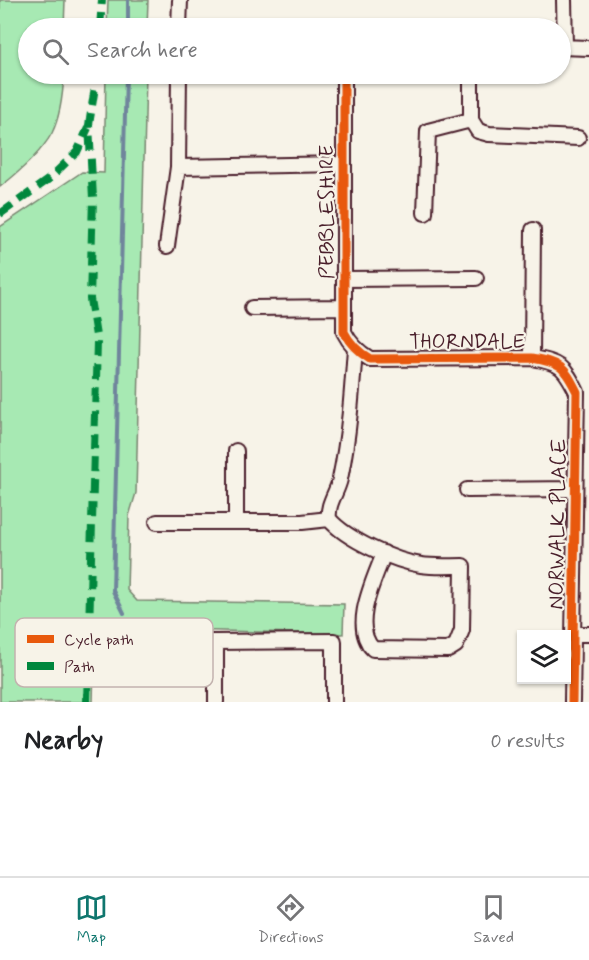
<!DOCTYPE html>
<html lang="en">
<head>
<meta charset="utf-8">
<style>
	:root { --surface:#fff; --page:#f6f6f6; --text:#202124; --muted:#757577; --line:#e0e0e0; --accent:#0f766e }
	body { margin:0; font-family:Mynerve,sans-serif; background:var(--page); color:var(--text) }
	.controls { position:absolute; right:18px; bottom:18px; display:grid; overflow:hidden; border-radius:0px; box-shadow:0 2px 4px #0004 }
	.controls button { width:54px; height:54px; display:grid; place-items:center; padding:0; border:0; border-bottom:2px solid var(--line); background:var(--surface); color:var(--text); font:30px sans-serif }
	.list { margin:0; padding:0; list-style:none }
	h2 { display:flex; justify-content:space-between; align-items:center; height:78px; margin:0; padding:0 24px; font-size:26px }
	h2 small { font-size:20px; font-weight:400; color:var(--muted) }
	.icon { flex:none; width:33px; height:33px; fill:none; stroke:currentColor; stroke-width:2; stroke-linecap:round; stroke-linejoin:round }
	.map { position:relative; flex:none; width:589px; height:702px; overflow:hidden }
	.search { position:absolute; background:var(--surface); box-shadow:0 2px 4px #0004; left:18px; right:18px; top:18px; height:66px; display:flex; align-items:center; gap:15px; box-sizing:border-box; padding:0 21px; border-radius:33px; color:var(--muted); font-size:22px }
	.sheet { height:174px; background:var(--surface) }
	nav { display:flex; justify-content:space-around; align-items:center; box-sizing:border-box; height:84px; border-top:2px solid var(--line); background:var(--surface); font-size:16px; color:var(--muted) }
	nav a { display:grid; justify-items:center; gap:3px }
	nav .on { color:var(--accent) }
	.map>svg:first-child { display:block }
	.green { fill:#a7e9b3; stroke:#78846f; stroke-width:1.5 }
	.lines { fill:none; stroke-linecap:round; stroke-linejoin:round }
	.stream { stroke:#6f859c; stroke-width:4 }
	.minor-casing { stroke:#4a1f2b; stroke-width:18 }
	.minor { stroke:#f7f3e8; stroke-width:14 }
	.quiet { stroke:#00873e; stroke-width:8; stroke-dasharray:15 8; stroke-linecap:butt }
	.cycleway-casing { stroke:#f7f3e8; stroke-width:13 }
	.cycleway { stroke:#e8590c; stroke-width:9 }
	.labels { text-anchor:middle; stroke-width:4.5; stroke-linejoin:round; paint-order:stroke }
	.street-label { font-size:21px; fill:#4a1f2b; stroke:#f7f3e8 }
	.key { fill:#f7f3e8; stroke:#c3b3af; stroke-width:1.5 }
	.key-label { font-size:16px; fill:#4a1f2b }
</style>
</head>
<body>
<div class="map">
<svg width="589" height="702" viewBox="0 0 589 702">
	<rect width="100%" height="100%" fill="#f7f3e8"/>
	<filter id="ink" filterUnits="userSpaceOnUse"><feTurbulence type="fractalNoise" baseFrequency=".0167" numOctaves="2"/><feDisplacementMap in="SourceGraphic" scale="12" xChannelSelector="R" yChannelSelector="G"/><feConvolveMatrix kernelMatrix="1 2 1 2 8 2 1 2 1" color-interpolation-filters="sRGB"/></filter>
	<g filter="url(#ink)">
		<path class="green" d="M0 0H65L64 28H28V74H64C63 93 61 115 52 133 41 153 18 173 0 187Z
			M108 0H148L147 28H107Z
			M106 74H146L136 493 129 516 127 590 137 601 344 604 343 634 95 628 93 702H0V227L82 172 104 173Z"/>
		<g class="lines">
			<path class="stream" d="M128 28V0
				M124 613 113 591 126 74"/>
			<g class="minor-casing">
				<path id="minor" d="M564 0 565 47
					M179 28 180 0
					M560 47 589 48
					M179 74 178 167 344 164
					M344 74V332C350 344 358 352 370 359L532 358C561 363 564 366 577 392L572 702
					M471 120 478 131 489 134 578 138
					M425 213 428 131 471 120V74
					M167 246 178 167
					M344 279 476 278
					M252 308 344 307
					M355 348C352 392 349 436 340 479 337 493 327 503 329 519 346 539 394 561 421 565 434 567 449 566 463 566L462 630 456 645 448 650 373 649C350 626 375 578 384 553
					M532 358 533 230
					M236 451V522
					M467 490 575 489
					M157 522H302L329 519
					M573 634H589
					M102 643 216 642
					M216 702V642L334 641V702"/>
			</g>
			<use href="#minor" class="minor"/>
			<path class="quiet" d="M100 28 102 0
				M0 214 49 179 77 152 88 128
				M87 702 97 342 90 299 93 198 89 125 97 74"/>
			<g class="cycleway-casing">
				<path id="cycleway" d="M344 74V332C350 344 358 352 370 359L532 358C561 363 564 366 577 392L572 702"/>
			</g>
			<use href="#cycleway" class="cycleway"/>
		</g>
	</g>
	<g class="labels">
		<g class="street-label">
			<text transform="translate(326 212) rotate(-90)" y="7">PEBBLESHIRE</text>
			<text x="467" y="348">THORNDALE</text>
			<text transform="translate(557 524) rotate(-89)" y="7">NORWALK PLACE</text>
		</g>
	</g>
	<rect x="15" y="618" width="198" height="69" rx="9" class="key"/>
	<rect x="27" y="635" width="27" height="8" fill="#e8590c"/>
	<rect x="27" y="662" width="27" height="8" fill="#00873e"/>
	<g class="key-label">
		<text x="64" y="645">Cycle path</text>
		<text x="64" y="672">Path</text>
	</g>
</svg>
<div class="controls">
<button><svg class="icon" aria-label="layers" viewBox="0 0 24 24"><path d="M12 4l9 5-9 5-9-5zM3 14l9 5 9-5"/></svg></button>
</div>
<div class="search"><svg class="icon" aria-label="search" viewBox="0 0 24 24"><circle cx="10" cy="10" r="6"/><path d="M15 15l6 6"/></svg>Search here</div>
</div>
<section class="sheet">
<h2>Nearby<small>0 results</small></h2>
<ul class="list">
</ul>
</section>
<nav>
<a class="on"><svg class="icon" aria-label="map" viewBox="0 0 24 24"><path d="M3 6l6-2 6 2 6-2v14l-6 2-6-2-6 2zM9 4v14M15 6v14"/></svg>Map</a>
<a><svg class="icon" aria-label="directions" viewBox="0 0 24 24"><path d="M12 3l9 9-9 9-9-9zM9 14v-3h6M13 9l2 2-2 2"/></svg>Directions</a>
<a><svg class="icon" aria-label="saved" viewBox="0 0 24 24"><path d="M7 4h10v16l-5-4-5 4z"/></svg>Saved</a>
</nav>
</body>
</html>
